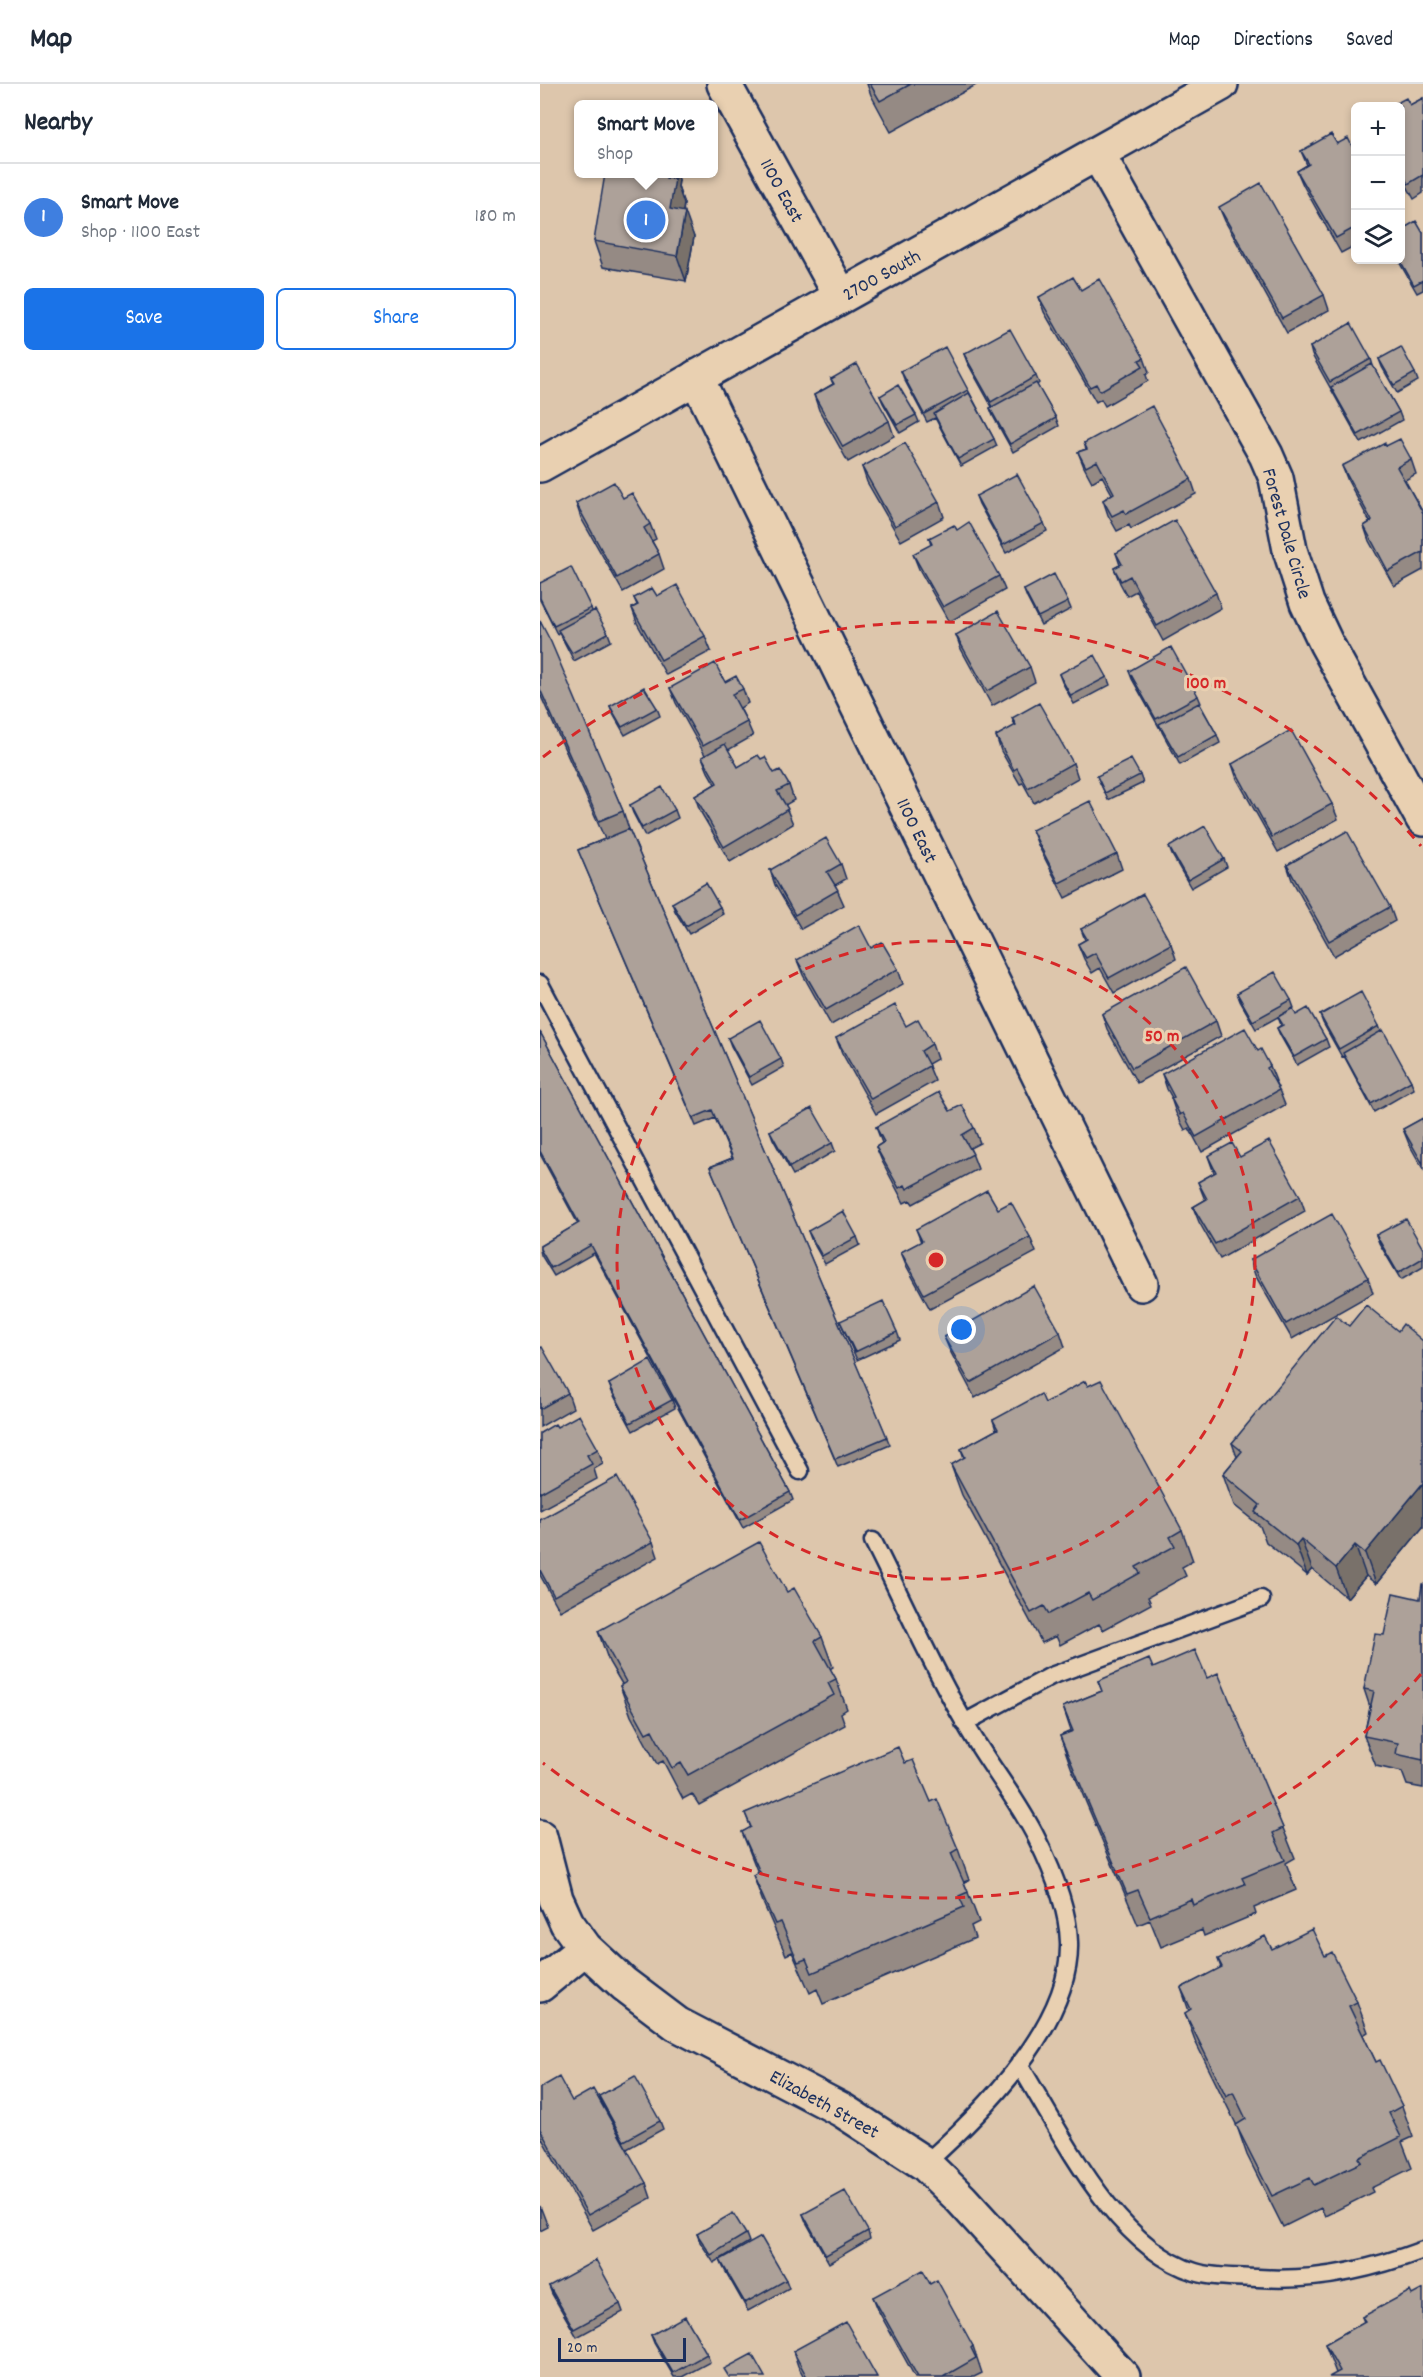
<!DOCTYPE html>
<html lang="en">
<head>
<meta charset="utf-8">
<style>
	:root { --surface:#fff; --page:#f6f6f7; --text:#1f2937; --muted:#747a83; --line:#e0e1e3; --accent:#1a73e8 }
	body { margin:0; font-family:Dekko,sans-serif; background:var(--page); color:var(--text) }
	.controls { position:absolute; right:18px; top:18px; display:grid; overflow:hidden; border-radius:9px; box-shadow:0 3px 9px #0003 }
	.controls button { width:54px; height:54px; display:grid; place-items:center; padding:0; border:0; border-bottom:2px solid var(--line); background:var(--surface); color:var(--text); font:30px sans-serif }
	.scale { position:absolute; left:18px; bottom:15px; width:128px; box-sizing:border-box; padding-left:6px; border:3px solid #1b2f5e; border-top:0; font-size:16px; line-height:21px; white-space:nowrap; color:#1b2f5e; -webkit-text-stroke:4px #e9d0b1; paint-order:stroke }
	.you { position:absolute; left:422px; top:1246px; width:21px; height:21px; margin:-15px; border:4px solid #fff; border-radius:50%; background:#1a73e8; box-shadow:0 0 0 9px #1a73e833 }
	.badge { display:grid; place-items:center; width:39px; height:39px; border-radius:50%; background:var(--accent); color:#fff; font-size:20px; font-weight:700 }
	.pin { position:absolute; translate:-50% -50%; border:3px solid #fff; box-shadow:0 2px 6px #0006 }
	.popup { position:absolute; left:34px; top:16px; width:144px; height:78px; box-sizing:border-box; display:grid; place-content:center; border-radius:9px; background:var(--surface); filter:drop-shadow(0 2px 4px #0005); font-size:20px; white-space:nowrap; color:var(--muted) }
	.popup b { font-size:22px; color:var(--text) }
	.popup::after { content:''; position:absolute; left:50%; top:100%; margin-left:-12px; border:12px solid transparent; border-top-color:var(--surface) }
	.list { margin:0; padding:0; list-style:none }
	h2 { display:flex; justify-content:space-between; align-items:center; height:78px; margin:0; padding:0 24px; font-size:26px }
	h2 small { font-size:20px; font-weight:400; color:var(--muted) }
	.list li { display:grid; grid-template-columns:39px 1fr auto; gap:18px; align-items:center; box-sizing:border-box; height:108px; padding:0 24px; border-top:2px solid var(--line) }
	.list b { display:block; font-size:22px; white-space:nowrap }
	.list p { margin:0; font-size:20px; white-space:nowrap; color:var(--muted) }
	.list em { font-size:20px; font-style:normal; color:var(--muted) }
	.actions { display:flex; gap:12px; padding:18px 24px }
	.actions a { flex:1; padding:14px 0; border:2px solid var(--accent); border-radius:9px; text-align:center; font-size:21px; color:var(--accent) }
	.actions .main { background:var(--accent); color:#fff }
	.icon { flex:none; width:33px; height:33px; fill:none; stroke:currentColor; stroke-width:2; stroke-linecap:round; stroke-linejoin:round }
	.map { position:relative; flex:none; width:883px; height:2293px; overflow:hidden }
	header { display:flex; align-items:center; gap:36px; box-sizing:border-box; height:84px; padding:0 30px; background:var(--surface); border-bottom:2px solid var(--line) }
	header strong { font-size:28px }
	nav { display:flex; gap:33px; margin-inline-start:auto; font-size:21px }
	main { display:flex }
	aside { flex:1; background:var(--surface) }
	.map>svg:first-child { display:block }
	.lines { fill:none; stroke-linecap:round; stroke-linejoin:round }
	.service-casing { stroke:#1b2f5e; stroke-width:21 }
	.minor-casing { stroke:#1b2f5e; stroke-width:38 }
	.tertiary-casing { stroke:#1b2f5e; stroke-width:38 }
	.service { stroke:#e9d0b1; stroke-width:16 }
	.minor { stroke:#e9d0b1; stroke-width:33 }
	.tertiary { stroke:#e9d0b1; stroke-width:33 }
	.wall { fill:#958a84; stroke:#1b2f5e; stroke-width:1.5 }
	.shaded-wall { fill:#79716b; stroke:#1b2f5e; stroke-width:1.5 }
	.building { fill:#ada199; stroke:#1b2f5e; stroke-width:1.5 }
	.ring { fill:none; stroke:#d62828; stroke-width:3; stroke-dasharray:10 8 }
	.labels { text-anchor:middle; stroke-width:6; stroke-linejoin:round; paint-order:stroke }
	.street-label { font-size:20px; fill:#1b2f5e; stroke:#e9d0b1 }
	.centre { fill:#d62828; stroke:#e9d0b1; stroke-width:3 }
	.ring-label { font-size:18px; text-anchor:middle; font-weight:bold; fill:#d62828; stroke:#e9d0b1; stroke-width:6; stroke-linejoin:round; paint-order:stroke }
</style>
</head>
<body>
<header>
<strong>Map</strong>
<nav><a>Map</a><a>Directions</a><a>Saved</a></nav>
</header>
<main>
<aside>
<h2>Nearby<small></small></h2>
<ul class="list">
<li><span class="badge" style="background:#3f7fe0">1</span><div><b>Smart Move</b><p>Shop · 1100 East</p></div><em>180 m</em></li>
</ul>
<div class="actions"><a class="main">Save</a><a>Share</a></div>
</aside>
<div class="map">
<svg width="883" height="2293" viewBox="0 0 883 2293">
	<rect width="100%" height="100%" fill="#ddc6ac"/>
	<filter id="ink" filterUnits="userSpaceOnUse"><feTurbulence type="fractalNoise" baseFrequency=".0167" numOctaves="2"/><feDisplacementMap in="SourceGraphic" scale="12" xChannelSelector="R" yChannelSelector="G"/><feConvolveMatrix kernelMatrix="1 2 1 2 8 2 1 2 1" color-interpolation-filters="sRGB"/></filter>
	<g filter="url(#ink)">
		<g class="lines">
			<g class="service-casing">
				<path id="service" d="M0 900 260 1387
					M333 1457C364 1518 391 1581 425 1639 447 1679 477 1714 497 1755 512 1785 528 1824 529 1858 532 1940 442 2029 385 2080
					M424 1639 511 1592 721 1515
					M479 1980C521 2048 574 2163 655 2188 674 2194 698 2193 718 2194 775 2198 830 2186 883 2166"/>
			</g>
			<g class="minor-casing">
				<path id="minor" d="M184 0 301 212
					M558 70 726 371 736 394 750 466 767 519 786 559 883 735
					M156 293 601 1200
					M0 1753 16 1815 27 1839 45 1864 84 1900 137 1940 302 2026 385 2080 421 2115 583 2293
					M0 1901 45 1864"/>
			</g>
			<g class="tertiary-casing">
				<path id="tertiary" d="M0 381 681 0"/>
			</g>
			<use href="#service" class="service"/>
			<use href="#minor" class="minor"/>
			<use href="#tertiary" class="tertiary"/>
		</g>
		<path class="wall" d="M327 0H436V1L351 48 331 11Z
			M883 14V109L874 115 861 91V22L870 21Z
			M797 60 812 62 816 60V161L801 169 763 101 757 87 767 81 761 67Z
			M139 96 138 103 144 120 143 127 154 153 146 197 63 183 54 157Z
			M679 123 784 211 789 226 747 249 685 137Z
			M883 149V206L877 209 858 176H861Z
			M541 206 604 274 609 288 606 291 608 297 565 322 561 315 556 318 504 228 499 213Z
			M770 263 831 275 833 282 859 328 862 336 821 359 772 271Z
			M424 270 496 292 499 299 497 301 516 334 519 342 473 368 453 332 450 324 452 323 427 278Z
			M839 275 875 289 878 297 857 309 842 283Z
			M361 287 428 306 454 355 457 362 421 382 395 334 387 338 364 295Z
			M291 295 349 337 354 352 308 378 279 326 274 311 293 300Z
			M340 312 376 331 379 338 360 349 343 319Z
			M544 359 651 395 656 410 591 445 589 441 577 447 568 431 563 416 572 410 562 392 552 398 544 383 538 368 546 365Z
			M846 362 871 375 876 390 865 396 883 429V486L854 502 829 457 824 442 830 438 808 397 802 382Z
			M322 383 399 418 404 433 361 457 327 398Z
			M436 412 504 439 507 447 466 469 439 420Z
			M83 414 110 440 116 455 112 457 119 470 124 485 83 508 41 434 36 419Z
			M389 454 459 492 465 506 409 538 379 485 373 470 391 461Z
			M576 469 676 509 681 524 623 557 596 507 587 512 580 499 574 484 580 481Z
			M0 499 51 524 52 527 68 549 71 557 34 577 19 548 17 550 0 516Z
			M484 506 528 518 531 525 501 541 487 514Z
			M94 514 165 552 171 567 126 591 97 539 92 524 97 521Z
			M0 537 83 727 89 745 350 1361 298 1383 170 1083 192 1074 175 1034 156 1042 38 766 65 755 0 610Z
			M416 551 490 583 495 598 452 622 421 565Z
			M589 587 658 612 661 619 660 620 677 651 680 659 640 681 622 648 620 642 619 643 592 595Z
			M519 590 567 593 570 601 534 620 522 598Z
			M185 598 203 605 208 619 200 624 207 638 213 652 188 666 198 683 221 675 234 689 249 701 254 716 245 721 253 740 190 778 160 727 155 712 175 700 168 688 162 673 165 671 136 619 130 604Z
			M70 622 117 624 120 632 85 651 73 630Z
			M472 634 533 679 538 694 494 719 483 699 480 700 461 667 456 652 475 642Z
			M692 680 792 720 798 735 738 768 697 695Z
			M600 691 603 699 568 716 557 692Z
			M90 721 135 726 138 734 105 752 93 729Z
			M492 746 577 770 582 785 525 814 498 761Z
			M629 763 684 775 687 783 651 804 632 771Z
			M301 780 306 795 295 801 304 821 261 845 235 801 230 786Z
			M747 781 850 823 855 837 794 872 752 796Z
			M132 819 180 823 183 830 149 850 135 827Z
			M541 845 631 860 636 875 574 909 560 884 552 889 544 875 538 860 545 856Z
			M331 864 358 885 363 900 291 941 263 891 257 876Z
			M697 909 751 916 754 924 716 945 700 917Z
			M562 930 676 937 681 952 597 999 567 945Z
			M756 931 786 955 789 963 757 981 740 951 737 944 741 941 738 933Z
			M780 931 839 942 841 947 871 997 874 1005 834 1028 804 972 802 973 783 939Z
			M366 942 392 960 397 975 388 980 395 997 336 1030 302 969 296 954Z
			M0 948 250 1408 253 1416 203 1444 54 1169 14 1192 1 1171 0 1166V1162L38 1140 0 1070Z
			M188 954 241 975 244 983 212 1001 191 962Z
			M718 967 730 982 736 997H735L739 1006 745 1021 662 1068 649 1044 645 1046 636 1029 631 1014H632L627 1005 622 990Z
			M410 1027 434 1044 440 1059 430 1064 438 1085 373 1120 370 1116 364 1119 342 1077 336 1063 342 1059 336 1043Z
			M883 1034V1085L869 1060 863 1045Z
			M230 1047 292 1059 295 1067 253 1091 233 1055Z
			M668 1072 700 1073 760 1112 765 1127 680 1175 659 1138 653 1123 665 1116 658 1098 674 1089Z
			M458 1125 490 1153 496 1168 390 1225 367 1183 361 1168 381 1158 376 1145Z
			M268 1147 317 1153 320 1161 285 1180 271 1155Z
			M836 1151 883 1165V1183L861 1196 839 1159Z
			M710 1176 828 1194 833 1209 752 1255 715 1191Z
			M300 1237 357 1248 360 1256 317 1276Z
			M809 1242 858 1247 883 1257V1443L836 1500 826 1492 807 1514 772 1485 767 1491 726 1458 720 1442 694 1421 683 1390 697 1373 692 1359Z
			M520 1248 525 1263 435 1314 410 1267 404 1253Z
			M0 1264 28 1309 33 1324 0 1343Z
			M69 1300 132 1316 135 1324 93 1347 72 1308Z
			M505 1319 642 1446 653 1477 642 1483 646 1492 608 1513 611 1520 563 1546 559 1540 520 1561 516 1552 502 1559 422 1411 411 1381 424 1374 421 1365 456 1346 453 1336Z
			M17 1343 58 1365 63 1380 54 1385 57 1395 0 1426V1349Z
			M0 1436 113 1458 118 1473 20 1527 0 1491Z
			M883 1500V1704L867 1701 862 1688 836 1682 824 1652 830 1623 824 1605 844 1551 880 1515Z
			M247 1508 282 1553 293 1583 290 1585 296 1595 307 1625 301 1629 305 1641 159 1721 152 1710 143 1715 123 1677 117 1680 91 1632 80 1602 82 1600 69 1578 58 1547Z
			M613 1584 667 1594 743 1744 755 1774 746 1779 756 1806 714 1824 716 1830 664 1852 662 1846 621 1863 610 1836 598 1841 531 1683 520 1652 531 1647 523 1623 562 1607 558 1597Z
			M365 1679 391 1718 418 1765 429 1796 424 1798 439 1838 431 1842 435 1854 283 1920 277 1905 270 1909 252 1868 246 1871 224 1821 213 1791 218 1789 202 1748 211 1744 205 1729Z
			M732 1865 785 1872 817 1918 828 1948 823 1951 836 1978 862 2022 873 2053 862 2058 872 2084 831 2104 833 2108 785 2132 781 2124 743 2143 707 2071 697 2042 656 1959 645 1929 649 1927 641 1904 681 1884 678 1875Z
			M0 2004 32 2017 106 2099 111 2114 53 2146 0 2051Z
			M59 2012 120 2037 123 2045 87 2065 62 2020Z
			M0 2122 8 2143 0 2147Z
			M263 2130 328 2147 330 2155 289 2179 266 2138Z
			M157 2150H206L209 2158 174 2179 160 2158Z
			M180 2176 246 2196 249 2204 208 2227 183 2183Z
			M390 2200 433 2262 442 2289 434 2293H375L339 2228 333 2213Z
			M9 2202 80 2220 83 2228 37 2253 12 2210Z
			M872 2211 883 2293 796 2289 785 2260 824 2238 822 2233Z
			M111 2251 167 2270 170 2278 142 2293H134L114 2259Z
			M253 2267 337 2293H264L258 2282Z"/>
		<path class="shaded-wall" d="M126 90H137L139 96 138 103 144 120 139 151 130 125 126 94Z
			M145 128 154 153 146 197 137 172Z
			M883 1399V1443L836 1500 825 1469Z
			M761 1455 772 1485 767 1491 756 1461Z
			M815 1461 826 1492 807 1514 796 1484Z"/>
		<path class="building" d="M330 0H371L340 17Z
			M866 14 870 21 883 14V91L868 100 861 86V22H851Z
			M791 50 797 60 808 54 812 62 816 60V143L796 154 757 87 769 80 761 67Z
			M65 90H126V94L135 95 130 125 145 128 137 172 54 157Z
			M721 99 784 211 742 234 679 123Z
			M876 137 883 149V196L874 201 860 176H861V146Z
			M533 193 541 206 559 195 604 274 599 276 603 282 560 307 556 300 550 303 499 213Z
			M811 239 831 275 790 298 770 263Z
			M470 245 496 292 451 318 424 270Z
			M405 263 428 306 384 330 361 287Z
			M861 263 875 289 854 301 839 275Z
			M317 280 349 337 303 363 274 311 294 300 291 295Z
			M832 280 859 328 818 351 791 303Z
			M496 299 516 334 470 360 450 324Z
			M358 301 376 331 357 341 340 312Z
			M429 309 454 355 418 375 394 330Z
			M612 322 651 395 586 430 584 426 572 432 563 416 574 409 557 377 546 383 538 368 547 365 544 359Z
			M860 355 871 375 857 383 883 429V468L848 487 824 442 832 437 802 382 845 359 846 362Z
			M365 359 399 418 355 442 322 383Z
			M477 390 504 439 463 461 436 412Z
			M74 398 83 414 92 409 110 440 104 444 119 470 77 494 36 419Z
			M635 436 676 509 617 542 590 492 581 497 574 484 582 480 576 469Z
			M429 438 459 492 403 523 373 470 392 460 389 454 414 441 417 446Z
			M31 483 51 524 14 542 0 514V499Z
			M514 490 528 518 498 533 484 506Z
			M137 501 165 552 121 576 92 524 98 521 94 514 112 504 117 512Z
			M55 526 68 549 32 569 18 546Z
			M458 527 490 583 447 607 416 551Z
			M0 537 11 558 83 727 59 737 0 605Z
			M631 563 658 612 616 635 589 587Z
			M555 571 567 593 531 612 519 590Z
			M175 579 185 598 196 592 203 605 192 610 207 638 163 662 130 604Z
			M104 603 117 624 82 643 70 622Z
			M499 619 533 679 488 704 477 684 474 686 456 652 476 641 472 634Z
			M659 619 677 651 638 673 619 640Z
			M751 646 792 720 732 753 692 680Z
			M185 660 198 683 218 671 221 675 225 673 234 689 240 686 249 701 237 707 248 725 184 763 155 712 177 699 162 673Z
			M591 675 600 691 565 709 557 692Z
			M122 703 135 726 102 744 90 721Z
			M550 717 577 770 519 799 492 746Z
			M665 742 684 775 648 796 629 763Z
			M89 745 347 1353 295 1375 170 1083 193 1074 172 1026 153 1034 38 766Z
			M807 747 850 823 789 857 747 781Z
			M286 754 301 780 287 788 298 806 255 831 230 786Z
			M166 799 180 823 146 842 132 819Z
			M603 810 631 860 569 894 555 869 546 874 538 860 547 855 541 845Z
			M319 841 331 864 342 858 358 885 286 926 257 876Z
			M646 883 676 937 592 984 562 930Z
			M735 888 751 916 713 937 697 909Z
			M821 908 839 942 799 965 780 931Z
			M355 921 366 942 378 935 392 960 381 967 389 982 331 1015 296 954Z
			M753 924 756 931 768 924 786 955 754 973 737 944 743 941 738 933Z
			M220 936 241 975 209 993 188 954Z
			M705 944 718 967 721 965 730 982 727 984 739 1006 656 1053 643 1029 640 1031 631 1014 634 1013 622 990Z
			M843 946 871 997 831 1020 803 969Z
			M0 948 250 1408 200 1436 51 1161 11 1184 0 1165V1162L39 1139 0 1067Z
			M399 1008 410 1027 422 1021 434 1044 422 1051 433 1070 367 1105 365 1101 359 1104 336 1063 344 1058 336 1043Z
			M272 1024 292 1059 250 1083 230 1047Z
			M883 1034V1080L863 1045Z
			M729 1057 760 1112 675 1160 653 1123 667 1115 658 1098 676 1088 668 1072 692 1059 700 1073Z
			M447 1106 458 1125 471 1118 490 1153 384 1210 361 1168 382 1157 376 1145Z
			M303 1127 317 1153 282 1172 268 1147Z
			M792 1130 828 1194 746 1240 710 1176Z
			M866 1135 883 1165V1174L858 1189 836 1151Z
			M494 1202 520 1248 430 1299 404 1253Z
			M343 1217 357 1248 315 1268 300 1237Z
			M826 1221 858 1247 863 1240 883 1257V1399L825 1469 815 1461 796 1484 761 1455 756 1461 715 1428 720 1421 683 1390 702 1367 692 1359 796 1232 809 1242Z
			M2 1263 28 1309 0 1325V1264Z
			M110 1276 132 1316 90 1339 69 1300Z
			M561 1296 642 1446 630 1453 635 1462 596 1483 600 1489 552 1516 548 1509 509 1530 504 1522 491 1529 411 1381 425 1373 421 1365 458 1345 453 1336 501 1310 505 1319 545 1297 548 1302Z
			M39 1331 58 1365 47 1371 52 1380 0 1409V1349L15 1340 17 1343Z
			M77 1393 113 1458 14 1512 0 1486V1436Z
			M219 1458 247 1508 254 1504 282 1553 275 1557 296 1595 288 1599 294 1611 148 1691 141 1679 132 1684 112 1646 106 1649 80 1602 86 1598 58 1547Z
			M882 1500H883V1676L856 1670 858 1659 824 1652 834 1607 824 1605 835 1550 844 1551 853 1509 880 1515Z
			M655 1566 667 1594 678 1589 743 1744 733 1749 745 1776 702 1794 705 1800 653 1821 651 1815 610 1833 598 1806 587 1810 520 1652 533 1647 523 1623 562 1607 558 1597 609 1575 613 1584Z
			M358 1663 365 1679 373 1676 391 1718 397 1715 418 1765 411 1769 428 1808 419 1812 424 1823 272 1889 266 1875 258 1878 241 1838 235 1840 213 1791 220 1788 202 1748 211 1743 205 1729Z
			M772 1845 785 1872 792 1868 817 1918 809 1922 836 1978 840 1976 862 2022 849 2029 861 2053 819 2074 822 2078 774 2101 770 2094 732 2112 696 2041 706 2035 693 2008 686 2012 645 1929 651 1925 641 1904 682 1883 678 1875 725 1852 732 1865Z
			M95 1992 120 2037 84 2057 59 2012Z
			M19 1993 32 2017 53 2005 106 2099 48 2131 0 2045V2004Z
			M305 2107 328 2147 286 2171 263 2130Z
			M193 2129 206 2150 171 2171 157 2150Z
			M221 2153 246 2196 205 2219 180 2176Z
			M56 2176 80 2220 34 2245 9 2202Z
			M383 2186 390 2200 397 2196 433 2262 431 2264 436 2274 403 2293H378L333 2213Z
			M883 2205V2293H789L800 2287 785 2260 825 2237 822 2233 870 2207 872 2211Z
			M145 2232 167 2270 133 2289 111 2251Z
			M306 2238 337 2293H267L253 2267Z
			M212 2270 225 2293H189L184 2285Z"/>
	</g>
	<g class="ring">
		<circle cx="396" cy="1176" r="319"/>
		<path d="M881 1590A638 638 0 0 1 3 1679M3 673A638 638 0 0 1 881 762"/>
	</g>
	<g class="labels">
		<g class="street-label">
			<text transform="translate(243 106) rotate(61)" y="7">1100 East</text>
			<text transform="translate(341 190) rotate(-29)" y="7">2700 South</text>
			<text transform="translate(748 449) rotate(74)" y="7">Forest Dale Circle</text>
			<text transform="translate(378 746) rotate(64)" y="7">1100 East</text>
			<text transform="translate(285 2019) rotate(29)" y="7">Elizabeth Street</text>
		</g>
	</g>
	<circle cx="396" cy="1176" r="9" class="centre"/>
	<g class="ring-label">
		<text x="666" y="604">100 m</text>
		<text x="622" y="957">50 m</text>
	</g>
</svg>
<div class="controls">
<button>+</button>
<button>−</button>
<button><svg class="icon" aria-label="layers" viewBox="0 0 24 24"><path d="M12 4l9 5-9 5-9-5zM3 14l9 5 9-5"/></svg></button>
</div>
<div class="scale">20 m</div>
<div class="you"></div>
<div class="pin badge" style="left:106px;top:136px;background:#3f7fe0">1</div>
<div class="popup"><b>Smart Move</b>Shop</div>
</div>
</main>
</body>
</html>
